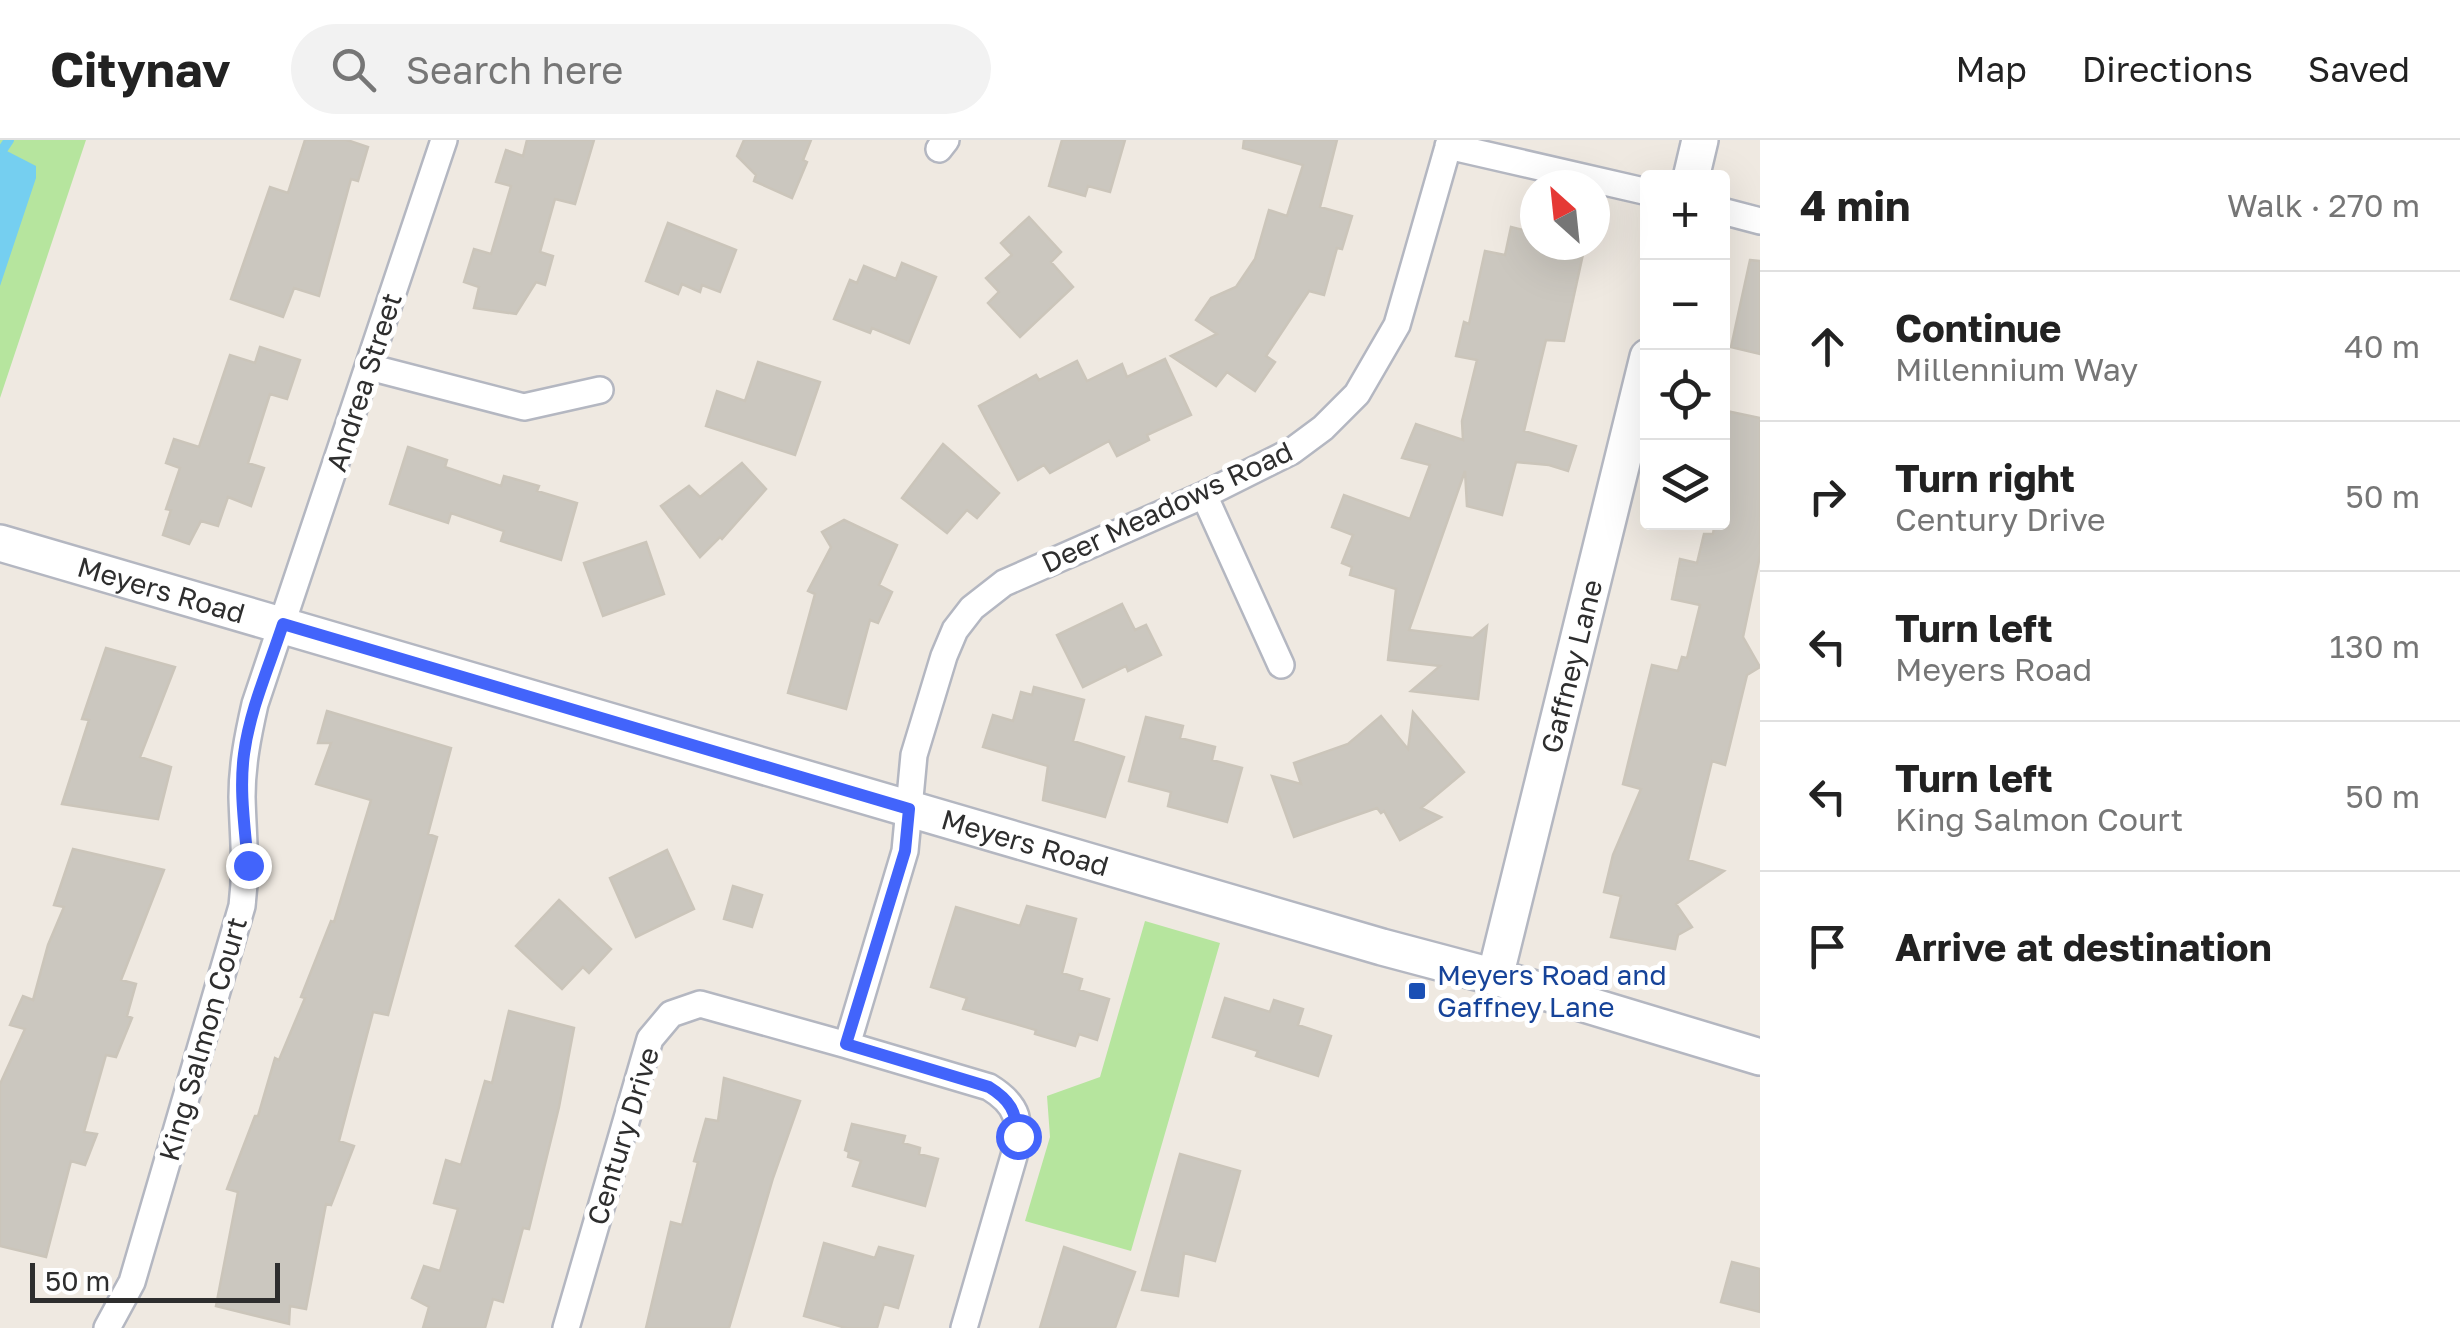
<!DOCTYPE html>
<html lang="en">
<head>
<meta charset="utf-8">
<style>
	:root { --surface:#fff; --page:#f2f2f2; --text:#222; --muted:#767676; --line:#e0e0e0 }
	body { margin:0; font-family:"Golos Text",sans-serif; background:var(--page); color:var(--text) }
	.controls { position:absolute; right:30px; top:30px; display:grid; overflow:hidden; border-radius:10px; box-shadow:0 10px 40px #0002 }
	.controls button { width:90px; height:90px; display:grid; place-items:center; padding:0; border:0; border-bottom:2px solid var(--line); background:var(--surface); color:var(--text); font:50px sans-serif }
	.compass { position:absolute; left:1520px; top:30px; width:90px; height:90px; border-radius:50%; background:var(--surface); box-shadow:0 10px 40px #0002; rotate:333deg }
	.scale { position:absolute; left:30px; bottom:25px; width:250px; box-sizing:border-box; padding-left:10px; border:5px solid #2e2e2e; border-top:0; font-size:28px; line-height:35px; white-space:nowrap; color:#2e2e2e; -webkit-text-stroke:8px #fff; paint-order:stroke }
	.stop { position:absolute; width:30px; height:30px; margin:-22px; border:8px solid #4264fb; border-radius:50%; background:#fff }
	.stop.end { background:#4264fb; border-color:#fff; box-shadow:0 2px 10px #0008 }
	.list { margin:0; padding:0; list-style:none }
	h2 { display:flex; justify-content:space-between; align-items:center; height:130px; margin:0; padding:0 40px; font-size:42px }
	h2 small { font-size:32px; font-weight:400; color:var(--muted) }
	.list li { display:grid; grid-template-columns:65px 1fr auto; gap:30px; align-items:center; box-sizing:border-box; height:150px; padding:0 40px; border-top:2px solid var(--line) }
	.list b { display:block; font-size:38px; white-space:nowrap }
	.list p { margin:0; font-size:32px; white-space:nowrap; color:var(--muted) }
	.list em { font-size:32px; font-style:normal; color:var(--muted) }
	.icon { flex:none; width:55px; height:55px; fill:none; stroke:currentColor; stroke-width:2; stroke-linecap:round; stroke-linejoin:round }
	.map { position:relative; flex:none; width:1760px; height:1188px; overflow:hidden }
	header { display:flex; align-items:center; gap:60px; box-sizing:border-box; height:140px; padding:0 50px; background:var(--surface); border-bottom:2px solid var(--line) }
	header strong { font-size:48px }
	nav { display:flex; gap:55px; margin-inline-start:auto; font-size:35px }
	.search { width:700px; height:90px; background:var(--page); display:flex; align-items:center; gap:25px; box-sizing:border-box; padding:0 35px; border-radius:55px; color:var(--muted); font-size:38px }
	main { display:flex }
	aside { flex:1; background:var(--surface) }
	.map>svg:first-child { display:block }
	.green { fill:#b6e59e }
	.water { fill:#75cff0 }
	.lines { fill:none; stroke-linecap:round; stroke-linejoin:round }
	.stream { stroke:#75cff0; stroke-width:10 }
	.building { fill:#cbc7bf; stroke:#cbc5ba; stroke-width:2.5 }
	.street-casing { stroke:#b4b7c1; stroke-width:30 }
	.secondary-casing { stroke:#b4b7c1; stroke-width:40 }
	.street { stroke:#fff; stroke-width:25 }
	.secondary { stroke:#fff; stroke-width:35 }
	.route { stroke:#4264fb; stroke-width:12 }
	.transit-dot { fill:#1a4fb4; stroke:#fff; stroke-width:4 }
	.labels { text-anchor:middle; stroke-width:10; stroke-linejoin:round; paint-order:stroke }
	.street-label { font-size:28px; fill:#2e2e2e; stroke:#fff }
	.transit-label { font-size:28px; fill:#164399; stroke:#fff; text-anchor:start }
</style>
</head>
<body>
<header>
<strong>Citynav</strong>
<div class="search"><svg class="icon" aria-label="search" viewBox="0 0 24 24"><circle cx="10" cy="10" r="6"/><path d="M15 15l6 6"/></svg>Search here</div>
<nav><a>Map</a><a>Directions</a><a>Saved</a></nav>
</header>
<main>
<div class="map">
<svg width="1760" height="1188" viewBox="0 0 1760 1188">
	<rect width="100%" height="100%" fill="#efe9e1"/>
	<path class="green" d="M0 0H86L0 258Z
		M1145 781 1220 803 1131 1111 1025 1081 1050 997 1047 956 1100 937Z"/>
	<path class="water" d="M3 9 36 26V38L0 146V10Z"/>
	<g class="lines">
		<path class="stream" d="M3 9 9 0"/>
	</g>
	<path class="building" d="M305 0H347L368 7 358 41 351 39 319 156 294 148 283 177 231 159 270 47 288 53Z
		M527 0H594L575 64 555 59 540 112 553 116 545 145 536 142 516 174 474 168 479 147 464 142 474 109 491 114 511 46 496 42 506 10 523 16Z
		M744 0H811L803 20 807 22 792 58 754 41 756 35 737 16Z
		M1062 0H1125L1110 52 1088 46 1085 56 1049 46Z
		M1244 0H1337L1320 67 1352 76 1342 109 1337 108 1324 155 1309 151 1266 216 1275 222 1255 251 1227 232 1216 246 1171 216 1217 194 1196 180 1211 158 1236 147 1255 119 1269 70 1287 76 1303 25 1243 8Z
		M1029 77 1061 112 1051 122 1073 147 1020 197 988 163 999 152 986 138 1012 115 1001 103Z
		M668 83 736 110 720 152 702 145 700 152 682 144 678 154 646 141Z
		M1511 87 1535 93V105H1585L1564 201 1546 200 1524 291 1576 306 1568 331 1549 325 1516 322 1502 375 1467 366 1465 331 1409 490 1473 498 1487 486 1478 559 1411 551 1440 526 1388 520 1396 449 1350 435 1352 427 1342 423 1353 395 1332 387 1344 355 1410 379 1430 325 1402 318 1416 284 1463 300 1462 281 1477 220 1456 216 1464 182 1469 184 1485 111 1505 115Z
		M1750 120 1760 121V214L1731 207Z
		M902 123 936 137 909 203 872 188 870 193 834 179 850 140 857 143 864 126 896 139Z
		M260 207 300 220 287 259 270 254 248 323 264 328 251 366 228 357 218 386 201 381 189 404 163 395 171 370 166 369 180 328 166 323 174 299 199 307 230 215 255 223Z
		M1165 219 1191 275 1147 295 1149 300 1117 316 1109 301 1050 333 1044 325 1018 340 979 266 1036 235 1039 240 1077 221 1087 241 1122 224 1127 237Z
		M758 222 820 242 795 315 706 286 717 251 745 261Z
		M1722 270 1760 278V416L1743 497 1760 527 1747 535 1725 625 1712 621 1688 720 1724 731 1676 764 1692 787 1678 795 1675 809 1611 797 1621 756 1604 752 1613 715 1641 649 1623 644 1652 525 1678 531 1682 517 1687 518 1700 465 1672 459 1680 419 1697 423 1704 394H1713L1715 382H1722Z
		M943 304 999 353 977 378 967 370 947 393 902 358Z
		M408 307 447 320 445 327 501 346 504 336 539 346 537 351 577 363 561 420 501 401 504 391 451 373 448 383 390 364Z
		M742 323 766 349 722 399 720 397 700 417 661 366 689 346 700 357Z
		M844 380 897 405 879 445 892 452 878 483 870 480 846 569 788 553 815 454 808 451 831 407 822 392Z
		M646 402 664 454 603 476 584 423Z
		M1122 464 1135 490 1146 485 1161 515 1128 531 1126 526 1083 547 1057 495Z
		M106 508 175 527 140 617 171 627 158 679 62 664 89 580 82 579Z
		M1034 547 1084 560 1073 601 1124 617 1105 677 1043 660 1048 626 983 607 993 575 1013 581 1021 552 1032 555Z
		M327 571 451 608 428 694 437 697 388 875 373 872 339 1001 354 1006 331 1065 326 1064 306 1169 290 1166 289 1184 216 1166 238 1052 227 1049 255 976H258L275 918 279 920 305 858 301 857 331 781 334 782 371 660 316 644 331 603H318Z
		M1413 572 1464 632 1421 668 1441 677 1400 700 1384 671 1381 673 1377 668 1294 697 1272 636 1301 644 1294 623 1348 604 1381 576 1408 609Z
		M1146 577 1183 586 1180 598 1215 607 1212 620 1242 628 1227 682 1168 666 1171 652 1129 641Z
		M73 709 164 730 121 840 136 844 127 876 132 878 116 917 106 915 84 992 97 994 85 1025 71 1021 46 1117 0 1106V944L25 889 10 885 23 856 33 860 48 805 64 767 54 765Z
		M667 710 694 769 636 797 610 738Z
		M733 746 762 755 752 787 724 779Z
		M559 760 611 809 589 833 583 827 562 849 516 806Z
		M1027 766 1076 779 1062 833 1082 839 1079 850 1109 859 1097 900 1079 894 1075 906 1035 894 1036 890 963 869 967 858 931 847 956 767 1020 786Z
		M1225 858 1270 872 1274 860 1303 869 1298 885 1331 896 1318 936 1256 916 1258 911 1213 897Z
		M509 871 574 888 559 967 529 1089 523 1088 503 1162 493 1159 485 1188H423L429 1167 412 1158 424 1126 440 1131 458 1069 434 1063 446 1020 461 1025 485 941 492 943Z
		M724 938 800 961 773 1038 729 1188H646L671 1082 682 1085 698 1022 694 1021 706 979 718 981Z
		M852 984 905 996 903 1003 920 1008 919 1014 938 1019 925 1066 853 1046 861 1021 848 1017 849 1012 845 1010Z
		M1180 1014 1240 1031 1215 1121 1184 1113 1178 1156 1142 1150Z
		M824 1103 875 1118 879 1107 913 1116 898 1168 884 1164 877 1188H846L804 1176Z
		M1064 1107 1135 1132 1115 1188H1040Z
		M1732 1122 1760 1129V1172L1721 1162Z"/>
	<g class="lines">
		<g class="street-casing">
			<path id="street" d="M1448 6 1648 52
				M939 9 946 0
				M1722 71 1760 81
				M369 227 524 267 600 250
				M1204 355 1281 525
				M847 905 989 947C1020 966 1021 982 1014 1016L964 1188
				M107 1188 132 1142 242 766C247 725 243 697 242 657 242 625 248 595 255 564L444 0
				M566 1188 650 899 671 874 700 864 847 905 905 711 914 615 944 516 955 490 972 468 1004 443 1204 355 1292 311 1323 288 1357 254 1397 185 1450 0"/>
		</g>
		<g class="secondary-casing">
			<g id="secondary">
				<path d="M1691 38 1700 0"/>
				<path id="s1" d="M0 403 1382 807 1495 837 1760 917"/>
				<path id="s2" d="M1495 837 1648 217"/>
			</g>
		</g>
		<use href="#street" class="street"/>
		<use href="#secondary" class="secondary"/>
	</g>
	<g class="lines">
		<path class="route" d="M248 725C245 688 239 651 244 614 250 569 269 527 283 484L909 669 905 711 846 904 989 947C1010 960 1016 971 1018 996"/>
	</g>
	<rect class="transit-dot" x="1407" y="841" width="20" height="20" rx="5"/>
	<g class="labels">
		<g class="street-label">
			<text transform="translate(364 242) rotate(-72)" y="10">Andrea Street</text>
			<text transform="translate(1167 367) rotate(-25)" y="10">Deer Meadows Road</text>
			<text dy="10" stroke="none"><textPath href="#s1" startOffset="168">Meyers Road</textPath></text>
			<text dy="10" stroke="none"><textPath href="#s2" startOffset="320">Gaffney Lane</textPath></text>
			<text dy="10" stroke="none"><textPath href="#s1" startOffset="1068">Meyers Road</textPath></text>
			<text transform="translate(203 899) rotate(-74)" y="10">King Salmon Court</text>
			<text transform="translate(623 996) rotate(-73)" y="10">Century Drive</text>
		</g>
		<g class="transit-label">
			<text x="1437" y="845">Meyers Road and<tspan x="1437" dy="32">Gaffney Lane</tspan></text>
		</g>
	</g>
</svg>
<div class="controls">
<button>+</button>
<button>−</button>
<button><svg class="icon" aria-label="locate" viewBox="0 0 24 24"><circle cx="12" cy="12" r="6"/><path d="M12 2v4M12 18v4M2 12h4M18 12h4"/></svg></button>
<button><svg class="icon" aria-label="layers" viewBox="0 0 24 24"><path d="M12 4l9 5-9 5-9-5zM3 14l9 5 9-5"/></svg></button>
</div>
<svg class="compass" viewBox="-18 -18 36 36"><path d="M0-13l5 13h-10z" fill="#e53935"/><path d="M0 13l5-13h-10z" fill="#767676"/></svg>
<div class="scale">50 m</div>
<div class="stop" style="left:1018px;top:996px"></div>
<div class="stop end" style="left:248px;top:725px"></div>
</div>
<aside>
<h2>4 min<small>Walk · 270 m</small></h2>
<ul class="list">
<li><svg class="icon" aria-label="ahead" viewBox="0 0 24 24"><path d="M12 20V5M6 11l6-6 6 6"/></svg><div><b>Continue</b><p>Millennium Way</p></div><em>40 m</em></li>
<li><svg class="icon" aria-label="right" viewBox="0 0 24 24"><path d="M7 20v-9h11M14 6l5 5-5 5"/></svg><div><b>Turn right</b><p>Century Drive</p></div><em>50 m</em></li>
<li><svg class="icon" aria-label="left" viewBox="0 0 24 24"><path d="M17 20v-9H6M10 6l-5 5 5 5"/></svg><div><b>Turn left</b><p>Meyers Road</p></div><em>130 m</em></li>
<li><svg class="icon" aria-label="left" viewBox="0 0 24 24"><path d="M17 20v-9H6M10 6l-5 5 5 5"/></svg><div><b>Turn left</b><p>King Salmon Court</p></div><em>50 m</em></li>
<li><svg class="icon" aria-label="arrive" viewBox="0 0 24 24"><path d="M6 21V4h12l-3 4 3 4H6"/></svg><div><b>Arrive at destination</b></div></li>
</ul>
</aside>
</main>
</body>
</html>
